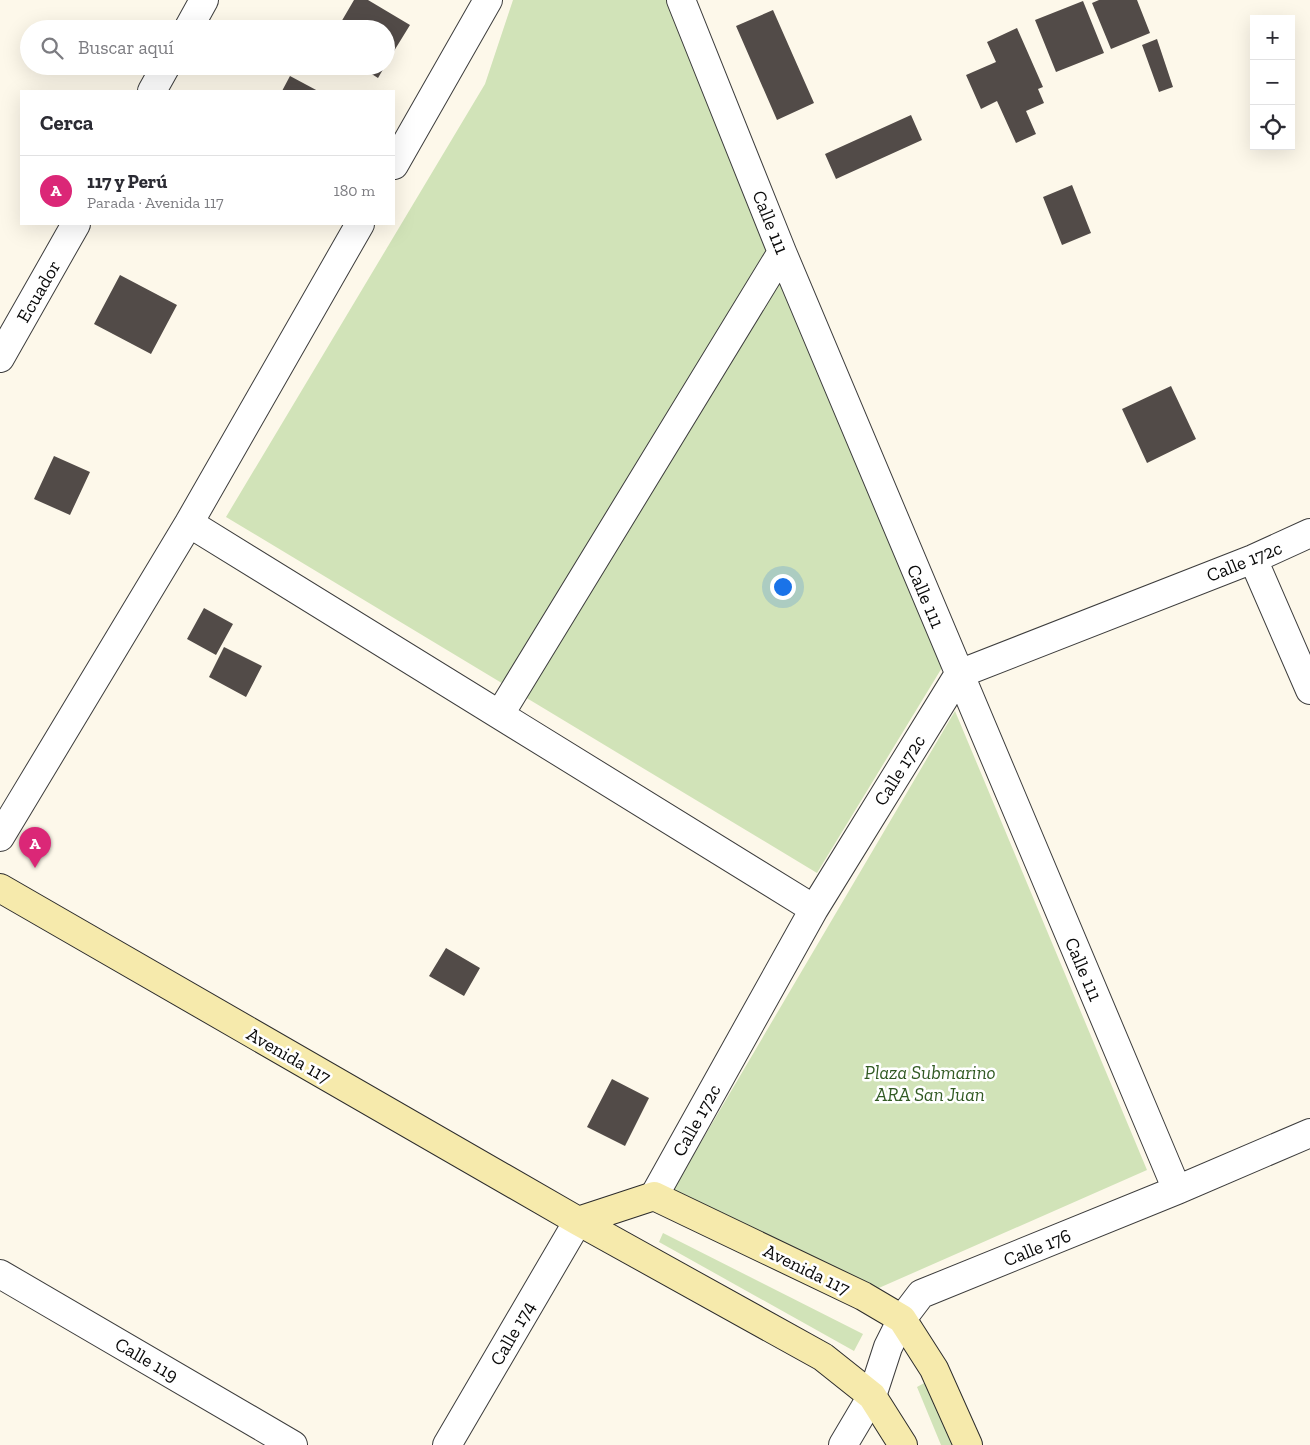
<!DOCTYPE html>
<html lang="es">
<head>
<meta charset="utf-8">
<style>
	:root { --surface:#fff; --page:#f2f2f3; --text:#2b2b33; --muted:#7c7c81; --line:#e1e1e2; --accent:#db2777 }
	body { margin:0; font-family:"Zilla Slab",serif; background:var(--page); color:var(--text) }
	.controls { position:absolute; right:15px; top:15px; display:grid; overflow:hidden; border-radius:0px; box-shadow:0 5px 20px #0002 }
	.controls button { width:45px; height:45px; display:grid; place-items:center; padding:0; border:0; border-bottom:1px solid var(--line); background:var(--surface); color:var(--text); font:25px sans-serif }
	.you { position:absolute; left:782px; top:586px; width:18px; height:18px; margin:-12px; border:4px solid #fff; border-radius:50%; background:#1a73e8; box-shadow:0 0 0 8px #1a73e833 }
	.badge { display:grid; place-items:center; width:32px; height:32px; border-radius:50%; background:var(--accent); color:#fff; font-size:16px; font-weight:700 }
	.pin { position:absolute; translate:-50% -41px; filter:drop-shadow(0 1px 2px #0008) }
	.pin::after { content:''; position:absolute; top:26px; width:18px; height:15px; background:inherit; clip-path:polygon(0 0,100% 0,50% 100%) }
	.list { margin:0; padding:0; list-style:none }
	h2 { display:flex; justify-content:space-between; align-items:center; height:65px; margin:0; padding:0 20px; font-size:21px }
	h2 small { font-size:16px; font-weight:400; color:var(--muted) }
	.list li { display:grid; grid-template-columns:32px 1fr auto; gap:15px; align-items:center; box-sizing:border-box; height:70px; padding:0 20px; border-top:1px solid var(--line) }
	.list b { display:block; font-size:19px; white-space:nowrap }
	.list p { margin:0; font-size:16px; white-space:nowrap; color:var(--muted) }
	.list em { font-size:16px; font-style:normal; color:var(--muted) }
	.icon { flex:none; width:28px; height:28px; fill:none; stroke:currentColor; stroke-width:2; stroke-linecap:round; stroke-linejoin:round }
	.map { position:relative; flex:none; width:1310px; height:1445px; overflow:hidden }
	.search { position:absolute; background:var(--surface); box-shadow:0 5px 20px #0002; left:20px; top:20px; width:375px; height:55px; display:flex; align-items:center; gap:12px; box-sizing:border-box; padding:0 18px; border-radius:28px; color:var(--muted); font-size:19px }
	.panel { position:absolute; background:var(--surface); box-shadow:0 5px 20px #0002; left:20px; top:90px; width:375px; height:135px; border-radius:0px }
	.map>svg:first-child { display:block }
	.green { fill:#d1e3b8 }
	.building { fill:#524b48 }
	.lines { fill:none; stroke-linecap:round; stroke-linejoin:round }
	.street-casing { stroke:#3d3d3d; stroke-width:30 }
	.secondary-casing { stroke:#2c2c2c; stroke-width:30 }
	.street { stroke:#fff; stroke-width:28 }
	.secondary { stroke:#f6eaac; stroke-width:28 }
	.labels { text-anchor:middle; stroke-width:5; stroke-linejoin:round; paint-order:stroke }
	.street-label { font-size:19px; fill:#0a0a0a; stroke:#fff }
	.park-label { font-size:19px; font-style:italic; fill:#315a23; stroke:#fff }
</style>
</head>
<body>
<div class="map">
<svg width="1310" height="1445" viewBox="0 0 1310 1445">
	<rect width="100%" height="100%" fill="#fdf8ea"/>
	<path class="green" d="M513 0H691L954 648 817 873 226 517 485 84Z
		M955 711 1147 1170 872 1291 671 1193Z
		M663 1233 863 1334 854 1351 659 1242Z
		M926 1382 952 1445H941L917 1387Z"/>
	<path class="building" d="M354 0H368L410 25 386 64V29H337Z
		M1099 0H1137L1150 33 1111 49 1092 3Z
		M1083 1 1104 53 1056 72 1035 20Z
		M773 10 814 103 777 120 736 26Z
		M1017 28 1043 87 1038 89 1044 103 1026 111 1036 134 1016 143 997 101 981 109 966 75 996 62 987 42Z
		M1157 39 1173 87 1159 92 1142 45Z
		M359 66H385L378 78Z
		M290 76 318 91H282Z
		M911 115 922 140 836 179 825 154Z
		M1072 185 1091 233 1062 245 1043 197Z
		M120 275 177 305 151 354 94 324Z
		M1171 386 1196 439 1147 463 1122 409Z
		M54 456 90 472 70 515 34 499Z
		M204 608 233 624 216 655 187 639Z
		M224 647 262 666 246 697 209 677Z
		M446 948 480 968 464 996 429 976Z
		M612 1079 649 1098 625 1146 587 1127Z"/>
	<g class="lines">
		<g class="street-casing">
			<path id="street" d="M681 0 782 252 1177 1190
				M188 29 204 0
				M152 91 166 66
				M394 165 488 0
				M0 358 76 224
				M189 523 814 909
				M1253 559 1310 690
				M500 714 782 252
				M0 837 189 523 360 224
				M654 1196 814 909 959 674 1253 559 1310 533
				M0 1274 293 1445
				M447 1445 578 1221
				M843 1445 872 1396 888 1347 902 1319 921 1294 1177 1190 1310 1133"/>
		</g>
		<g class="secondary-casing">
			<path id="secondary" d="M0 888 578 1221 823 1357 872 1396 903 1445
				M578 1221 654 1196 863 1296 902 1319 934 1369 968 1445"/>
		</g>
		<use href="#street" class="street"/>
		<use href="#secondary" class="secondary"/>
	</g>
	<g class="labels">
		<g class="street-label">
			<text transform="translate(771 222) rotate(68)" y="7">Calle 111</text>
			<text transform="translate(38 291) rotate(-60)" y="7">Ecuador</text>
			<text transform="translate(1244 561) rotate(-22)" y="7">Calle 172c</text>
			<text transform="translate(926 596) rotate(67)" y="7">Calle 111</text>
			<text transform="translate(899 770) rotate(-58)" y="7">Calle 172c</text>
			<text transform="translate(1084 969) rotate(67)" y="7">Calle 111</text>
			<text transform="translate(289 1055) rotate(30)" y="7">Avenida 117</text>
			<text transform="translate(696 1120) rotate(-61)" y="7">Calle 172c</text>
			<text transform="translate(1037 1247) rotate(-22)" y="7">Calle 176</text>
			<text transform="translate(807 1269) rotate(26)" y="7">Avenida 117</text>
			<text transform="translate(512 1333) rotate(-60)" y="7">Calle 174</text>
			<text transform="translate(147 1359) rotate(30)" y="7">Calle 119</text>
		</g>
		<g class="park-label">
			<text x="930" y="1079">Plaza Submarino<tspan x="930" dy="22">ARA San Juan</tspan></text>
		</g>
	</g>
</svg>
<div class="controls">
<button>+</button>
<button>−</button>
<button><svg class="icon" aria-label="locate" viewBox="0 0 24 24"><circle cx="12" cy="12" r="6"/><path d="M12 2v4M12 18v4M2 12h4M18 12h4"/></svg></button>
</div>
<div class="you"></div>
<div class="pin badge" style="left:35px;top:868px">A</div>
<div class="search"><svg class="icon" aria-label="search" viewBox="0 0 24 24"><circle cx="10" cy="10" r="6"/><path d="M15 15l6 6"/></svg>Buscar aquí</div>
<section class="panel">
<h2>Cerca<small></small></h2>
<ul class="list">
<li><span class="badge">A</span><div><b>117 y Perú</b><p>Parada · Avenida 117</p></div><em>180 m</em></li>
</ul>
</section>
</div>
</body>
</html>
